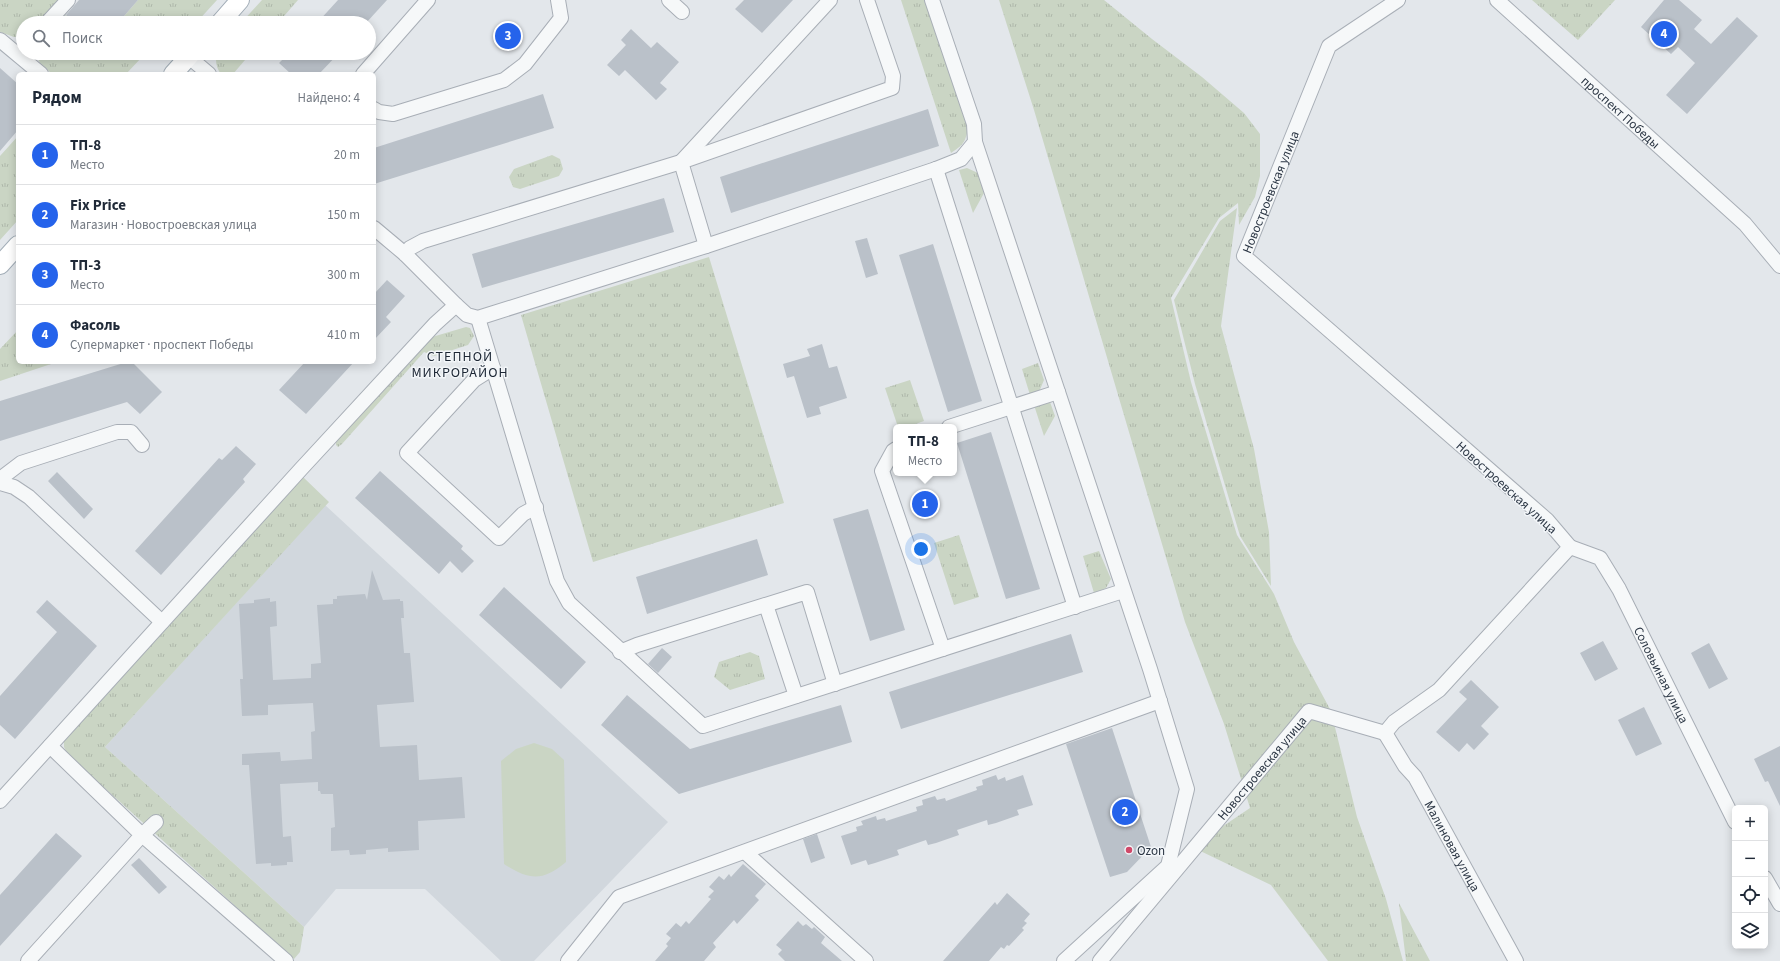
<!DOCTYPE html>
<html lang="ru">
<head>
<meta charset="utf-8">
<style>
	:root { --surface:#fff; --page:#f6f6f7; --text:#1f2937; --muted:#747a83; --line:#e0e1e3; --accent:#2563eb }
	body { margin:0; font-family:"Source Sans 3",sans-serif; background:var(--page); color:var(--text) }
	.controls { position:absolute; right:12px; bottom:12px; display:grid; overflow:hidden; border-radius:6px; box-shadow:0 2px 10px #0003 }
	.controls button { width:36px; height:36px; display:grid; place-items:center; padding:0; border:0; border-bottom:1px solid var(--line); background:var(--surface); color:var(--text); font:20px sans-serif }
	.you { position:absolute; left:921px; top:549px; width:14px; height:14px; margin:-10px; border:3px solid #fff; border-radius:50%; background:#1a73e8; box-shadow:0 0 0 6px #1a73e833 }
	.badge { display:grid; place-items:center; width:26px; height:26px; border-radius:50%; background:var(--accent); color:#fff; font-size:13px; font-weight:700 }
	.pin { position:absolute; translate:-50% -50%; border:2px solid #fff; box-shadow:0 1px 4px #0006 }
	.popup { position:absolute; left:893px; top:424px; width:64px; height:52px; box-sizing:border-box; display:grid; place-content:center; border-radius:6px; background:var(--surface); filter:drop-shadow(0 1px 3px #0005); font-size:13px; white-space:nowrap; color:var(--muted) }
	.popup b { font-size:15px; color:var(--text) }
	.popup::after { content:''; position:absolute; left:50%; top:100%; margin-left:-8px; border:8px solid transparent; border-top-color:var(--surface) }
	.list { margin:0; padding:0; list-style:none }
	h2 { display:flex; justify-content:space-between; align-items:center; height:52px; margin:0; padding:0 16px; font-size:17px }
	h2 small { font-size:13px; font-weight:400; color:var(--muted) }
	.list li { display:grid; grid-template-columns:26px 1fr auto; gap:12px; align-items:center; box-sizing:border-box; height:60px; padding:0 16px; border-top:1px solid var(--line) }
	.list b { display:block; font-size:15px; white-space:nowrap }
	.list p { margin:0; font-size:13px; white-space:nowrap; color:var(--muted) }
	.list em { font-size:13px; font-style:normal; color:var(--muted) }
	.icon { flex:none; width:22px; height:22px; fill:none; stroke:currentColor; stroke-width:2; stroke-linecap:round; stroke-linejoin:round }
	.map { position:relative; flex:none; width:1780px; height:961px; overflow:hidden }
	.search { position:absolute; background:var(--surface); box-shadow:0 2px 10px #0003; left:16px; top:16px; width:360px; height:44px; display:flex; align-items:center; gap:10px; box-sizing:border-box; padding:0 14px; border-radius:22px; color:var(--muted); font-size:15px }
	.panel { position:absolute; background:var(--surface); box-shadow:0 2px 10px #0003; left:16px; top:72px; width:360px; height:292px; border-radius:6px }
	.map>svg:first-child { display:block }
	.built { fill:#d1d7dd }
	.grass { fill:url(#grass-tufts) }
	.pitch { fill:#cad5c4 }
	.building { fill:#bac1c9 }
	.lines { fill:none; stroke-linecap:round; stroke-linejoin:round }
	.minor-casing { stroke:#a8aeb6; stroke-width:16 }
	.major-casing { stroke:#a2adb7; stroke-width:20 }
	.minor { stroke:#f6f8f9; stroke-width:14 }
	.major { stroke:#fff; stroke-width:18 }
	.poi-dot { fill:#d04969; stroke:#f3f6f9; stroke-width:1.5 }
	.labels { text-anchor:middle; stroke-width:3; stroke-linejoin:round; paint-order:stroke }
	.street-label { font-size:13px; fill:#2b3644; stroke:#f3f6f9 }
	.poi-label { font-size:13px; fill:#2b3644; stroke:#f3f6f9; text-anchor:start }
	.neighbourhood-label { font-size:14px; letter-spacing:1px; fill:#1d2735; stroke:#f3f6f9 }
</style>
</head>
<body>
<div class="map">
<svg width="1780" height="961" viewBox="0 0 1780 961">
	<defs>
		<pattern id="grass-tufts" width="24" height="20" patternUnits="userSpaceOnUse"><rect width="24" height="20" fill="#cad5c4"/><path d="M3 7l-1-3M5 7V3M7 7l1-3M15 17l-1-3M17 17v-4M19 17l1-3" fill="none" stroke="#aeb7aa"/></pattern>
	</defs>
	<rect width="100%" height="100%" fill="#e3e7eb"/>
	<path class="built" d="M325 505 668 822 534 961H501L425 889H336L304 927 105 747Z"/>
	<path class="grass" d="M0 0H62L41 23H23V36L14 37 0 32Z
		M138 0H217L196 23H118Z
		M262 0H298L278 23H241Z
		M901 0H926L968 129C965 143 963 145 951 153Z
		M999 0H1104L1152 39 1202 77 1244 113 1260 134V176L1255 197 1239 225 1238 203 1219 218 1171 298 1191 382 1237 535 1274 594 1294 642 1331 711 1357 817 1386 899 1403 961H1328L1271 885 1192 847 1250 808 1224 724 1185 622 1034 110Z
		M1532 0H1615L1578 40Z
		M66 15 75 23H58Z
		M35 53H169L167 55 143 56 126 74H52L40 63Z
		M217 53H251L233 74H221C216 68 215 60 217 53Z
		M18 136V220L0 240V156Z
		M552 155 560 159 563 169 559 176 520 189 513 187 509 177 514 169Z
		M967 168 978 173 984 193 973 213 959 170Z
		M1237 208 1221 326 1254 449 1269 532 1271 586 1240 536 1195 384 1174 300 1220 221Z
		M709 257 784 503 593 562 521 315Z
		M466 327 470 328 474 336 468 345 434 356 424 352 342 444 338 447 336 445V441L432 337Z
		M18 330V362H57L0 381V349Z
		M1038 363 1044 380 1039 392 1030 395 1022 369Z
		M910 380 924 421 907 427H898L885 388Z
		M1050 402 1055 416 1044 436 1034 405Z
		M303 477 329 502 105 747 304 927 300 952 294 959 68 755 64 747V740Z
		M959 535 979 597 954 605 934 543Z
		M1099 551 1111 579 1106 588 1094 593 1083 556Z
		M750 652 759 656 765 679 730 690 714 677 719 662Z
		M1399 903 1430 961H1406Z"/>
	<path class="pitch" d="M534 743 552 749 564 760 566 862C542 882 529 880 504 864L501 761 516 749Z"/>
	<path class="building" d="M79 0H138L118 23H75L66 15Z
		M338 0H387L366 23H317Z
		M744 0H793L762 33 735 9Z
		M1664 0H1679L1702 20 1694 29 1711 44 1737 17 1758 36 1687 114 1666 95 1695 63 1678 47 1671 54 1641 27Z
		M506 23 521 37 510 48 496 35Z
		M631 29 651 48 657 42 679 62 660 83 667 89 656 100 625 70 619 76 607 65 626 45 621 40Z
		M289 53H339L319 74H291L279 63Z
		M0 68 18 84V130L0 151Z
		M543 94 554 128 374 184V148Z
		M928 109 939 146 731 213 720 177Z
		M664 198 674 232 482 288 472 254Z
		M867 238 878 274 866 278 855 241Z
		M933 244 982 401 948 412 899 255Z
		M387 280 405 296 386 317 391 322 374 340V294Z
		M822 344 829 368 837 366 847 398 819 407 821 414 807 418 794 376 787 378 783 364 810 356 807 349Z
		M127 362H132L162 392 140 414 127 402 0 441V401Z
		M305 362H354L306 414 279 390Z
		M991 432 1040 589 1006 599 957 443Z
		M236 446 256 464 243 479 245 482 161 575 135 551 219 458 222 460Z
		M380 471 463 546 461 549 474 561 462 573 450 561 439 574 355 498Z
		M57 472 93 509 84 519 48 481Z
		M933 495 937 507 916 513 913 501Z
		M868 509 905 630 870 641 833 519Z
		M757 539 768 575 647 614 636 577Z
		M372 570 383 600 400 599V601H403L404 618H401L404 653H410L414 701V702L377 705 380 747 417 745 419 780 462 777 465 818 418 821 419 850 388 852V848L366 850V854L350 855 349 850 331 851V828L335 827 333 794H321L320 791H318V782L280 784 283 837 291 836 293 862H287V865L271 866V863L256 864 249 765H242V754L280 752 281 761 312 759 311 732 315 731 313 703 268 705V715L242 716 240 679H243L239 604 254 603V600L270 598V602L276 601 277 626 270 627 273 680 311 678V664L321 663 317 605 333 604V599H337V596L365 594 367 600Z
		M504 587 586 662 561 689 479 615Z
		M47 600 97 646 15 739 0 725V696L57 632 36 612Z
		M1071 634 1083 672 901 729 889 692Z
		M1603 641 1618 669 1595 681 1580 653Z
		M1709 643 1728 679 1709 689 1691 653Z
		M662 648 672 657 658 673 648 664Z
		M1471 680 1499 707 1481 726 1489 734 1474 750 1467 743 1459 752 1436 732 1467 699 1459 692Z
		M627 695 690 749 841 705 852 742 679 794 601 725Z
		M1644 707 1662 744 1636 756 1618 720Z
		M1112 728 1151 847 1127 872 1110 877 1066 744Z
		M1780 746V806L1768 781 1765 782 1754 759Z
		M996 775 998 780 1005 777 1006 781 1023 775 1033 805 1017 810 1019 815 996 823 988 825 987 820 957 830 959 835 936 843 928 845 926 840 897 850 899 855 875 863 868 865 866 860 851 865 841 836 857 831 856 827 863 825 861 821 876 816 877 820 885 818 886 821 917 811 916 807 923 805 922 800 935 796 937 800 945 798 946 801 977 790 976 787 983 785 982 780Z
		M56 833 82 856 0 946V895Z
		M817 834 825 858 811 863 803 839Z
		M139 858 167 887 159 894 131 865Z
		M743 864 766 884 755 896 759 900 737 924 734 920 713 943 716 947 704 961H655L668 946 666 944 671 938 666 934 676 923 681 927 686 921 689 924 711 899 708 897 714 891 709 887 719 876 724 880 729 874 731 877Z
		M1007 893 1030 914 1024 921 1027 923 1022 928 1024 930 1009 946 1007 945 1004 949 1001 947 989 961H943L995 902 997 905Z
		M798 921 803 926 806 924 812 929 814 927 825 937 821 943 842 961H785L778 954 782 950 776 945Z"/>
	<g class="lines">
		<g class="minor-casing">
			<g id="minor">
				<path d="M669 0 682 12"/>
				<path id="s1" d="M1497 0 1745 224 1780 266"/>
				<path d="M47 23 68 0"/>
				<path d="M0 40 41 74"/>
				<path d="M189 57 209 74"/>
				<path d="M363 74 428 0"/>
				<path d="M374 109 379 112 393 114 504 80 525 64 561 18 558 0"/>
				<path d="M975 142 1150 669 1187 789 1168 866 1064 961"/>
				<path d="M936 169 1075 607"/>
				<path d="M706 246 681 162 830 0"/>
				<path d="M405 254 410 248 423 241 681 162 892 88 893 76 867 0"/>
				<path d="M456 305 467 315 478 318 706 246 936 169 961 159 975 142 974 124 932 0"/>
				<path d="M478 318 557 581 569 603 703 726 1123 591"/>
				<path d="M493 368 474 380 407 453 499 538 523 514 536 507"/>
				<path d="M949 427 1058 392"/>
				<path d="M896 449 893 451 882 471 943 649"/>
				<path d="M0 479 21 463 117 432H131L142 445"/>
				<path d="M0 483 14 487 29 497 162 622"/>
				<path id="s2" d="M1570 547 1600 558 1619 589 1735 822"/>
				<path d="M766 605 796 696"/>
				<path d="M620 652 637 645 807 592 835 684"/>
				<path id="s3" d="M1385 733 1405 766 1415 777 1516 961"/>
				<path d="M0 801 301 469 435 324 456 305 405 254 374 228"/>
				<path d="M156 822 142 835 286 961"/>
				<path d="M745 852 866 961"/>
				<path d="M1765 878 1780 904"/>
				<path d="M28 961 142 835 50 746"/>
				<path d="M568 961 619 897 1160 701"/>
				<path id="s4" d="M1100 961 1309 711 1385 733 1394 722 1439 690 1570 547 1547 520 1244 256 1329 46 1398 0"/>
			</g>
		</g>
		<g class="major-casing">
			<path id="major" d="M220 23 240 0
				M173 74 192 53
				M0 265 18 245"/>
		</g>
		<use href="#minor" class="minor"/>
		<use href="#major" class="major"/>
	</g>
	<circle class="poi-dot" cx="1129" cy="850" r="4"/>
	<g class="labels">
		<g class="street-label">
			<text dy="5" stroke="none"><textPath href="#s1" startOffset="167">проспект Победы</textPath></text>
			<text dy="5" stroke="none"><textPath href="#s4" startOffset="1175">Новостроевская улица</textPath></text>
			<text transform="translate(1507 487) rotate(42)" y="5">Новостроевская улица</text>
			<text dy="5" stroke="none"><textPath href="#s2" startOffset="164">Соловьиная улица</textPath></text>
			<text dy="5" stroke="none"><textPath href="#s4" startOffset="252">Новостроевская улица</textPath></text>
			<text dy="5" stroke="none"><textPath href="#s3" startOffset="132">Малиновая улица</textPath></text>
		</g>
		<g class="poi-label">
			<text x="1137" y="855">Ozon</text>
		</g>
		<g class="neighbourhood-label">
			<text x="460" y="361">СТЕПНОЙ<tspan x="460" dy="16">МИКРОРАЙОН</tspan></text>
		</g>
	</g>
</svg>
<div class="controls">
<button>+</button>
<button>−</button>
<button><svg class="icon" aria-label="locate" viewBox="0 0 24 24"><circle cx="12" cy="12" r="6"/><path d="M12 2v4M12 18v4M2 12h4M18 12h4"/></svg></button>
<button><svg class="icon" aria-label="layers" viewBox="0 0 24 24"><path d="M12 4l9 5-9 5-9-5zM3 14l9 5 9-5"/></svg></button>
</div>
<div class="you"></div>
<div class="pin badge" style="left:925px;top:504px">1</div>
<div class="popup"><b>ТП-8</b>Место</div>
<div class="pin badge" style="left:1125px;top:812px">2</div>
<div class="pin badge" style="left:508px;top:36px">3</div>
<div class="pin badge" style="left:1664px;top:34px">4</div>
<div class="search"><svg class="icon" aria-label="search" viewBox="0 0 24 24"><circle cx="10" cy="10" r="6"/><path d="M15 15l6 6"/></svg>Поиск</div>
<section class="panel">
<h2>Рядом<small>Найдено: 4</small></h2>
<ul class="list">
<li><span class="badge">1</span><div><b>ТП-8</b><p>Место</p></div><em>20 m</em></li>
<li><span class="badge">2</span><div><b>Fix Price</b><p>Магазин · Новостроевская улица</p></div><em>150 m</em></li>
<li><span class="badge">3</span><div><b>ТП-3</b><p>Место</p></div><em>300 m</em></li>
<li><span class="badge">4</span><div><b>Фасоль</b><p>Супермаркет · проспект Победы</p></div><em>410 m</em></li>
</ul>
</section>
</div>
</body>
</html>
